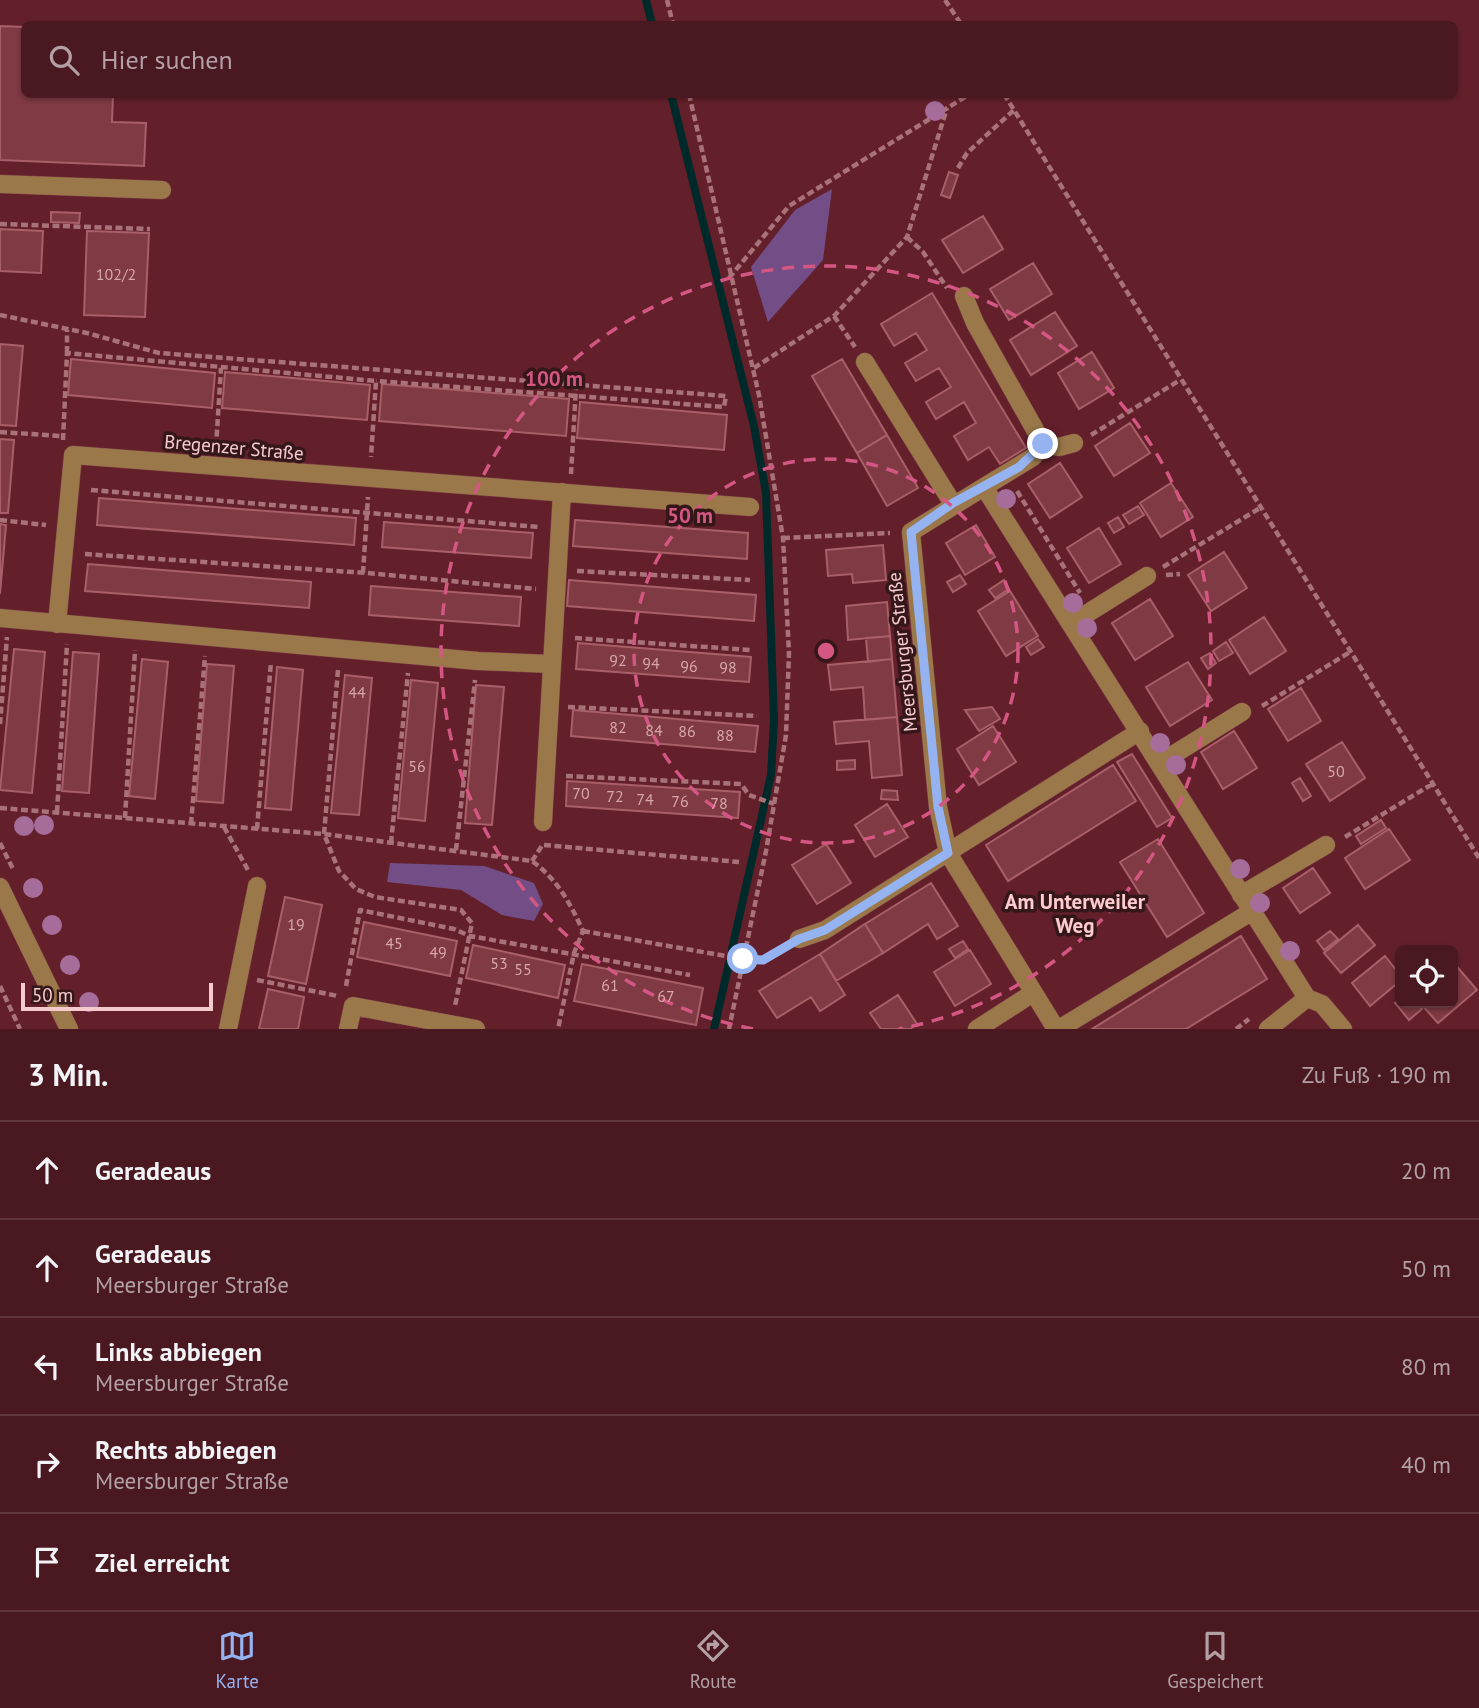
<!DOCTYPE html>
<html lang="de">
<head>
<meta charset="utf-8">
<style>
	:root { --surface:#4a1820; --page:#512129; --text:#f1f3f6; --muted:#b2a0a5; --line:#61373e; --accent:#95b2f1 }
	body { margin:0; font-family:"PT Sans",sans-serif; background:var(--page); color:var(--text) }
	.controls { position:absolute; right:21px; bottom:21px; display:grid; overflow:hidden; border-radius:10px; box-shadow:0 2px 5px #0004 }
	.controls button { width:63px; height:63px; display:grid; place-items:center; padding:0; border:0; border-bottom:2px solid var(--line); background:var(--surface); color:var(--text); font:35px sans-serif }
	.scale { position:absolute; left:21px; bottom:18px; width:192px; box-sizing:border-box; padding-left:7px; border:4px solid #f6cbce; border-top:0; font-size:19px; line-height:24px; white-space:nowrap; color:#f6cbce; -webkit-text-stroke:5px #35171a; paint-order:stroke }
	.stop { position:absolute; width:21px; height:21px; margin:-16px; border:5px solid #95b2f1; border-radius:50%; background:#fff }
	.stop.end { background:#95b2f1; border-color:#fff; box-shadow:0 2px 7px #0008 }
	.list { margin:0; padding:0; list-style:none }
	h2 { display:flex; justify-content:space-between; align-items:center; height:91px; margin:0; padding:0 28px; font-size:30px }
	h2 small { font-size:23px; font-weight:400; color:var(--muted) }
	.list li { display:grid; grid-template-columns:46px 1fr auto; gap:21px; align-items:center; box-sizing:border-box; height:98px; padding:0 28px; border-top:2px solid var(--line) }
	.list b { display:block; font-size:26px; white-space:nowrap }
	.list p { margin:0; font-size:23px; white-space:nowrap; color:var(--muted) }
	.list em { font-size:23px; font-style:normal; color:var(--muted) }
	.icon { flex:none; width:38px; height:38px; fill:none; stroke:currentColor; stroke-width:2; stroke-linecap:round; stroke-linejoin:round }
	.map { position:relative; flex:none; width:1479px; height:1029px; overflow:hidden }
	.search { position:absolute; background:var(--surface); box-shadow:0 2px 5px #0004; left:21px; right:21px; top:21px; height:77px; display:flex; align-items:center; gap:18px; box-sizing:border-box; padding:0 24px; border-radius:10px; color:var(--muted); font-size:26px }
	.sheet { height:581px; background:var(--surface) }
	nav { display:flex; justify-content:space-around; align-items:center; box-sizing:border-box; height:98px; border-top:2px solid var(--line); background:var(--surface); font-size:19px; color:var(--muted) }
	nav a { display:grid; justify-items:center; gap:4px }
	nav .on { color:var(--accent) }
	.map>svg:first-child { display:block }
	.green { fill:#734d86 }
	.lines { fill:none; stroke-linecap:round; stroke-linejoin:round }
	.stream { stroke:#002a2a; stroke-width:8 }
	.building { fill:#7f3a43; stroke:#a95f67; stroke-width:2 }
	.minor-casing { stroke:#7d3f48; stroke-width:19 }
	.path { stroke:#a97178; stroke-width:4.5; stroke-dasharray:7 3.5; stroke-linecap:butt }
	.minor { stroke:#9b7849; stroke-width:18 }
	.tree { fill:#a66c9a }
	.route { stroke:#95b2f1; stroke-width:9 }
	.ring { fill:none; stroke:#d45783; stroke-width:3.5; stroke-dasharray:12 9 }
	.labels { text-anchor:middle; stroke-width:7; stroke-linejoin:round; paint-order:stroke }
	.number-label { font-size:16px; fill:#d8a7ab }
	.street-label { font-size:19px; fill:#f6cbce; stroke:#35171a }
	.neighbourhood-label { font-size:21px; font-weight:bold; fill:#fecbce; stroke:#35171a }
	.centre { fill:#d45783; stroke:#35171a; stroke-width:3.5 }
	.ring-label { font-size:21px; text-anchor:middle; font-weight:bold; fill:#d45783; stroke:#35171a; stroke-width:7; stroke-linejoin:round; paint-order:stroke }
</style>
</head>
<body>
<div class="map">
<svg width="1479" height="1029" viewBox="0 0 1479 1029">
	<rect width="100%" height="100%" fill="#63202b"/>
	<path class="green" d="M832 189 823 260 768 322 751 267 795 210Z
		M390 863 484 866 534 883 543 904 534 921 502 915 461 890 387 882Z"/>
	<g class="lines">
		<path class="stream" d="M646 0 652 24
			M671 94 754 426 766 493 774 720 771 775 732 949
			M714 1029 729 963"/>
	</g>
	<path class="building" d="M0 26 24 27V94H113L112 122 146 123 144 166 0 160Z
		M949 172 958 175 950 198 941 195Z
		M51 212 80 213 79 223 51 222Z
		M983 216 1003 249 963 273 942 240Z
		M0 229 43 231 41 273 0 271Z
		M87 231 149 233 145 317 84 315Z
		M1033 263 1052 294 1009 320 990 289Z
		M932 293 1026 448 1000 464 989 447 968 460 954 436 976 423 964 402 936 419 926 402 951 387 939 368 916 381 905 363 927 350 916 333 894 346 881 324Z
		M1055 312 1077 346 1031 375 1010 340Z
		M0 344 23 346 16 426 0 425Z
		M1092 352 1114 388 1079 409 1058 373Z
		M71 359 215 373 212 408 68 395Z
		M842 359 887 435 857 453 812 376Z
		M225 372 370 385 367 420 222 408Z
		M382 384 569 399 566 436 379 421Z
		M580 402 727 415 724 450 577 438Z
		M1130 423 1150 453 1114 476 1095 446Z
		M887 435 918 488 887 506 857 453Z
		M0 439 14 440 8 513H0Z
		M1060 463 1082 497 1050 518 1028 484Z
		M1171 483 1193 517 1161 537 1140 503Z
		M99 498 356 518 354 545 97 525Z
		M1138 506 1144 515 1129 524 1123 515Z
		M1118 517 1124 527 1114 533 1108 523Z
		M575 520 748 533 747 559 573 546Z
		M384 522 533 533 531 558 382 547Z
		M0 524 6 525 0 594Z
		M976 525 995 557 965 575 946 543Z
		M1099 528 1121 564 1089 583 1067 548Z
		M883 545 886 580 853 583 852 574 828 576 826 550Z
		M1224 552 1247 588 1211 611 1188 575Z
		M88 564 311 582 309 608 85 591Z
		M960 575 966 584 953 592 947 582Z
		M569 580 756 595 754 621 567 606Z
		M1004 580 1009 589 995 598 989 590Z
		M371 586 521 597 519 626 369 615Z
		M1010 591 1038 636 1006 656 978 611Z
		M1150 599 1173 636 1135 660 1112 623Z
		M887 602 890 636 848 640 846 606Z
		M1264 617 1286 651 1250 674 1229 640Z
		M890 636 892 659 868 662 866 638Z
		M1038 639 1044 647 1031 655 1026 647Z
		M1226 642 1233 653 1219 661 1213 651Z
		M578 643 751 657 749 682 576 669Z
		M14 649 45 652 32 793 0 790Z
		M73 652 99 654 89 793 62 791Z
		M1210 653 1216 663 1208 669 1201 658Z
		M142 659 168 662 155 799 129 796Z
		M892 659 897 717 865 720 863 687 831 690 828 665Z
		M1188 662 1212 700 1170 726 1146 687Z
		M207 664 234 666 223 803 196 801Z
		M277 667 303 670 291 810 265 808Z
		M345 675 372 678 359 815 331 813Z
		M411 680 438 683 425 821 398 818Z
		M476 685 504 687 492 825 465 823Z
		M1301 688 1321 721 1288 741 1268 709Z
		M992 707 1000 719 979 731 965 710Z
		M573 710 758 726 755 752 571 736Z
		M897 717 902 775 872 778 869 741 836 744 834 722Z
		M993 726 1016 762 979 785 957 749Z
		M1234 731 1257 768 1223 789 1201 752Z
		M1342 742 1365 778 1330 801 1306 764Z
		M1132 754 1172 818 1157 827 1117 762Z
		M855 760V769L837 770V761Z
		M1113 765 1136 801 1008 881 986 845Z
		M1300 778 1311 796 1303 801 1292 783Z
		M567 781 740 792 738 818 566 806Z
		M882 790 897 791 898 800 881 799Z
		M887 804 908 837 875 857 855 825Z
		M1381 820 1386 828 1361 844 1356 836Z
		M1389 829 1410 860 1365 889 1345 858Z
		M1158 839 1204 913 1167 937 1120 862Z
		M826 844 851 883 817 904 792 865Z
		M1313 868 1330 893 1300 913 1283 888Z
		M931 883 958 926 937 939 928 924 883 953 865 924Z
		M285 897 322 905 306 984 268 976Z
		M364 922 457 941 450 976 357 957Z
		M865 924 883 953 836 981 820 954Z
		M1358 925 1375 945 1341 973 1324 953Z
		M1330 931 1338 939 1324 950 1317 941Z
		M1241 936 1267 979 1186 1029H1092Z
		M963 941 968 949 955 958 949 949Z
		M473 945 565 965 558 998 466 978Z
		M970 950 991 984 955 1006 934 972Z
		M820 954 845 995 820 1011 811 997 777 1018 759 991Z
		M1385 956 1400 975V981L1370 1006 1352 983Z
		M1453 962 1477 990 1438 1023 1420 1003H1453Z
		M582 964 703 988 696 1025 574 1001Z
		M268 989 304 997 298 1029H259Z
		M898 995 917 1024 910 1029H881L870 1013Z
		M1400 999V1003H1416L1422 1009 1409 1020 1395 1003Z"/>
	<g class="lines">
		<g class="minor-casing">
			<path id="minor" d="M0 184 162 190
				M964 296 975 323 1043 444 1033 457 984 487
				M865 362 953 504
				M1043 444 1059 447 1074 443
				M0 618 478 661 551 664
				M1072 623 1147 576
				M57 624 73 455 750 507
				M1160 763 1242 712
				M543 822 562 492
				M0 887 69 1029
				M1241 895 1326 845
				M799 939 825 930 1140 731
				M1307 998 1322 1004 1343 1029
				M228 1029 257 886
				M348 1029 353 1006 476 1029
				M977 1029 1033 993
				M1056 1029 948 853 938 807 911 532 984 487 1307 998 1268 1029
				M1059 1029 1251 912"/>
		</g>
		<path class="path" d="M667 0 673 24
			M945 0 961 24
			M689 94 759 395 783 538 789 653 786 735 766 851 729 1029
			M1004 94 1479 858
			M958 168 967 153 1014 110
			M0 224 150 229
			M907 237 923 252 947 288
			M729 278 789 206 970 94
			M0 315 87 333 159 353 726 396 724 407 376 381
			M834 316 855 347
			M67 353V330
			M754 368 834 316 907 237 947 108
			M0 432 61 436
			M1091 435 1180 380
			M63 440 67 353 376 381 371 457
			M216 447 221 368
			M571 474 576 387
			M91 490 539 527
			M1017 491 1080 593
			M0 520 46 525
			M783 538 890 533
			M85 554 367 573 536 589
			M1163 567 1260 508
			M577 571 750 580
			M363 573 368 497
			M1166 575 1180 574
			M575 638 750 650
			M338 670 324 834 339 871 356 889 375 897 461 910 472 923 455 1006
			M1262 706 1350 652
			M568 707 757 716
			M0 724 7 637
			M566 776 741 784 749 795 774 804
			M0 808 324 834 532 861C558 880 570 903 583 931L574 953 558 1029
			M57 812 67 644
			M125 818 135 650
			M191 824 205 656
			M224 827 248 870
			M257 829 271 662
			M1345 837 1434 783
			M0 843 14 871
			M391 843 408 673
			M544 845 739 862
			M456 850 475 680
			M532 861 543 844
			M583 931 743 959 763 960 783 949
			M257 980 338 996
			M0 986 20 1029
			M346 986 360 910 454 929 470 936 690 975
			M1236 1029 1249 1019"/>
		<use href="#minor" class="minor"/>
	</g>
	<g class="tree">
		<circle cx="935" cy="111" r="10"/>
		<circle cx="1006" cy="499" r="10"/>
		<circle cx="1073" cy="603" r="10"/>
		<circle cx="1087" cy="628" r="10"/>
		<circle cx="1160" cy="743" r="10"/>
		<circle cx="1176" cy="765" r="10"/>
		<circle cx="44" cy="825" r="10"/>
		<circle cx="24" cy="826" r="10"/>
		<circle cx="1240" cy="869" r="10"/>
		<circle cx="33" cy="888" r="10"/>
		<circle cx="1260" cy="903" r="10"/>
		<circle cx="52" cy="925" r="10"/>
		<circle cx="1290" cy="951" r="10"/>
		<circle cx="70" cy="965" r="10"/>
		<circle cx="89" cy="1002" r="10"/>
	</g>
	<g class="lines">
		<path class="route" d="M743 959 763 960 799 939 825 930 948 853 938 807 911 532 953 503 1019 467 1043 444"/>
	</g>
	<g class="ring">
		<circle cx="826" cy="651" r="192"/>
		<path d="M753 1029A385 385 0 1 1 899 1029"/>
	</g>
	<g class="labels">
		<g class="number-label">
			<text x="116" y="280">102/2</text>
			<text x="618" y="666">92</text>
			<text x="651" y="669">94</text>
			<text x="689" y="672">96</text>
			<text x="728" y="673">98</text>
			<text x="357" y="698">44</text>
			<text x="618" y="733">82</text>
			<text x="654" y="736">84</text>
			<text x="687" y="737">86</text>
			<text x="725" y="741">88</text>
			<text x="417" y="772">56</text>
			<text x="1336" y="777">50</text>
			<text x="581" y="799">70</text>
			<text x="615" y="802">72</text>
			<text x="645" y="805">74</text>
			<text x="680" y="807">76</text>
			<text x="719" y="809">78</text>
			<text x="296" y="930">19</text>
			<text x="394" y="949">45</text>
			<text x="438" y="958">49</text>
			<text x="499" y="969">53</text>
			<text x="523" y="975">55</text>
			<text x="610" y="991">61</text>
			<text x="666" y="1002">67</text>
		</g>
		<g class="street-label">
			<text transform="translate(234 447) rotate(5)" y="7">Bregenzer Straße</text>
			<text transform="translate(902 652) rotate(-96)" y="7">Meersburger Straße</text>
		</g>
		<g class="neighbourhood-label">
			<text x="1075" y="909">Am Unterweiler<tspan x="1075" dy="24">Weg</tspan></text>
		</g>
	</g>
	<circle cx="826" cy="651" r="10" class="centre"/>
	<g class="ring-label">
		<text x="554" y="386">100 m</text>
		<text x="690" y="523">50 m</text>
	</g>
</svg>
<div class="controls">
<button><svg class="icon" aria-label="locate" viewBox="0 0 24 24"><circle cx="12" cy="12" r="6"/><path d="M12 2v4M12 18v4M2 12h4M18 12h4"/></svg></button>
</div>
<div class="scale">50 m</div>
<div class="stop" style="left:743px;top:959px"></div>
<div class="stop end" style="left:1043px;top:444px"></div>
<div class="search"><svg class="icon" aria-label="search" viewBox="0 0 24 24"><circle cx="10" cy="10" r="6"/><path d="M15 15l6 6"/></svg>Hier suchen</div>
</div>
<section class="sheet">
<h2>3 Min.<small>Zu Fuß · 190 m</small></h2>
<ul class="list">
<li><svg class="icon" aria-label="ahead" viewBox="0 0 24 24"><path d="M12 20V5M6 11l6-6 6 6"/></svg><div><b>Geradeaus</b></div><em>20 m</em></li>
<li><svg class="icon" aria-label="ahead" viewBox="0 0 24 24"><path d="M12 20V5M6 11l6-6 6 6"/></svg><div><b>Geradeaus</b><p>Meersburger Straße</p></div><em>50 m</em></li>
<li><svg class="icon" aria-label="left" viewBox="0 0 24 24"><path d="M17 20v-9H6M10 6l-5 5 5 5"/></svg><div><b>Links abbiegen</b><p>Meersburger Straße</p></div><em>80 m</em></li>
<li><svg class="icon" aria-label="right" viewBox="0 0 24 24"><path d="M7 20v-9h11M14 6l5 5-5 5"/></svg><div><b>Rechts abbiegen</b><p>Meersburger Straße</p></div><em>40 m</em></li>
<li><svg class="icon" aria-label="arrive" viewBox="0 0 24 24"><path d="M6 21V4h12l-3 4 3 4H6"/></svg><div><b>Ziel erreicht</b></div></li>
</ul>
</section>
<nav>
<a class="on"><svg class="icon" aria-label="map" viewBox="0 0 24 24"><path d="M3 6l6-2 6 2 6-2v14l-6 2-6-2-6 2zM9 4v14M15 6v14"/></svg>Karte</a>
<a><svg class="icon" aria-label="directions" viewBox="0 0 24 24"><path d="M12 3l9 9-9 9-9-9zM9 14v-3h6M13 9l2 2-2 2"/></svg>Route</a>
<a><svg class="icon" aria-label="saved" viewBox="0 0 24 24"><path d="M7 4h10v16l-5-4-5 4z"/></svg>Gespeichert</a>
</nav>
</body>
</html>
